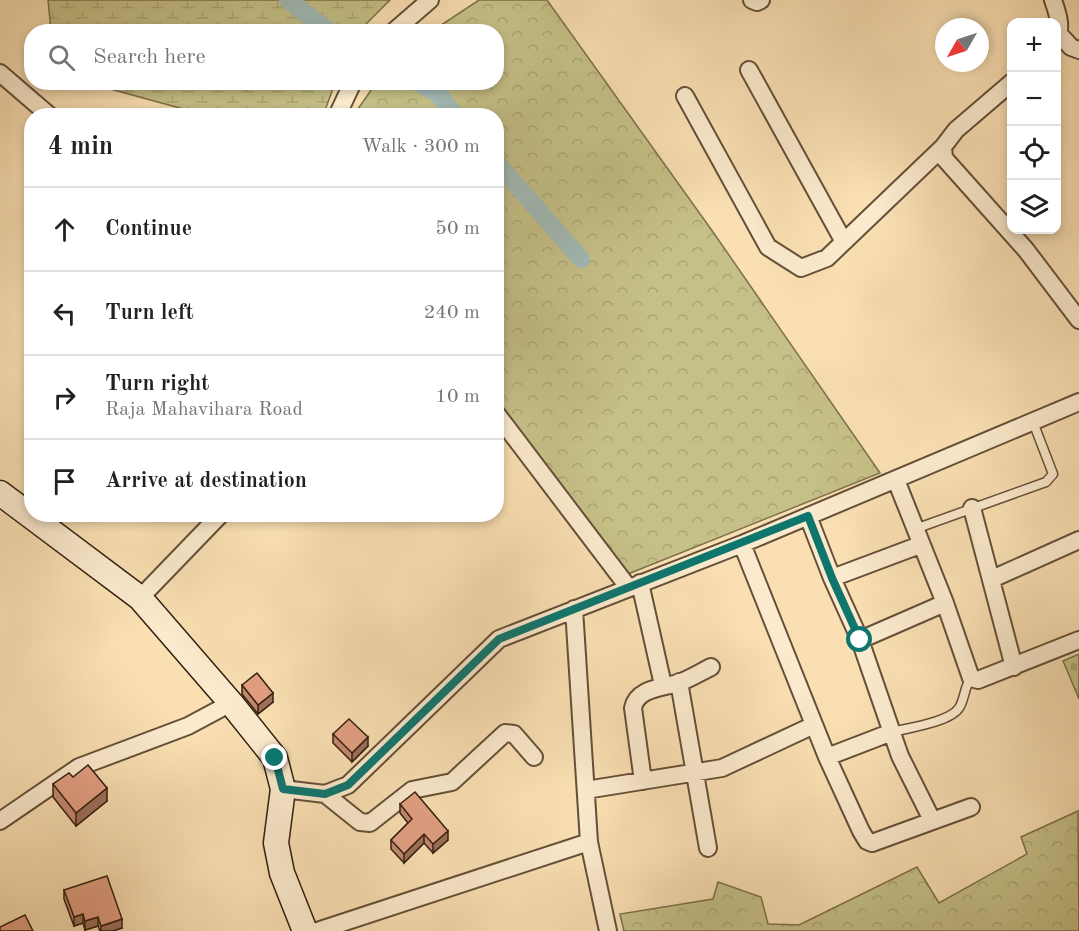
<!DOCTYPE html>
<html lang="en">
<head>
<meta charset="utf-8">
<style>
	:root { --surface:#fff; --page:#f2f2f2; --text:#202124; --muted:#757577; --line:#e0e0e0 }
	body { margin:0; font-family:"Old Standard TT",serif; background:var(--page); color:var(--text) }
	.controls { position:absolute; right:18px; top:18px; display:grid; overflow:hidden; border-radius:12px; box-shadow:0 3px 9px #0003 }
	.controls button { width:54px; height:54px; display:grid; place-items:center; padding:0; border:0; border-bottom:2px solid var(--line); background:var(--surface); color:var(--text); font:30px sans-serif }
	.compass { position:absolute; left:935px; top:18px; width:54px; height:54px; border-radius:50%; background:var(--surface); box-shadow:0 3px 9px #0003; rotate:231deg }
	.stop { position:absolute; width:18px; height:18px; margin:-14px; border:4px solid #0f766e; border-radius:50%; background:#fff }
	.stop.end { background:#0f766e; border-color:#fff; box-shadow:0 2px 6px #0008 }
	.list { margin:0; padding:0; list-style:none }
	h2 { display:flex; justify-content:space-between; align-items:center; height:78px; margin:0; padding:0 24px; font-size:26px }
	h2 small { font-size:20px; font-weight:400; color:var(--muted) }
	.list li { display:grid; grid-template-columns:39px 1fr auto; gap:18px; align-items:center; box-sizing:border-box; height:84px; padding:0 24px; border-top:2px solid var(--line) }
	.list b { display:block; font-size:22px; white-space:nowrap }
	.list p { margin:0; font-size:20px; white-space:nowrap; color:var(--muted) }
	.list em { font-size:20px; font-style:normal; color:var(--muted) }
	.icon { flex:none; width:33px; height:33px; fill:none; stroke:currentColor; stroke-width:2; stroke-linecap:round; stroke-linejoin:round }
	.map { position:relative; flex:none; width:1079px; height:931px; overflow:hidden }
	.search { position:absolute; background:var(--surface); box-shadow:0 3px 9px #0003; left:24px; top:24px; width:480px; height:66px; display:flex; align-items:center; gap:15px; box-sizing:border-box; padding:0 21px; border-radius:24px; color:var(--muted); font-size:22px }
	.panel { position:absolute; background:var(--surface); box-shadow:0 3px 9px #0003; left:24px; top:108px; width:480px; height:414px; border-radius:24px }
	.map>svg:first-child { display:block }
	.forest { fill:url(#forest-crowns); stroke:#7c704b; stroke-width:1.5 }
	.wetland { fill:url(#wetland-marsh); stroke:#7c704b; stroke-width:1.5 }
	.cemetery { fill:url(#cemetery-stones); stroke:#7c704b; stroke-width:1.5 }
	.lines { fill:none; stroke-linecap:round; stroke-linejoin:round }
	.canal { stroke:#a1bab6; stroke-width:18 }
	.lane-casing { stroke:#654f38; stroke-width:11 }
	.street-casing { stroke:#654f38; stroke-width:20 }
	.secondary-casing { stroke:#341f0f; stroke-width:27 }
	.lane { stroke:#fbeacd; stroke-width:8 }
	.street { stroke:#fbeacd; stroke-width:16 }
	.secondary { stroke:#fbeacd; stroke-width:24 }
	.wall { fill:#c28971; stroke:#341f0f; stroke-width:1.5 }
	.shaded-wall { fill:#9e6f5c; stroke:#341f0f; stroke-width:1.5 }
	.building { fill:#e29f83; stroke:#341f0f; stroke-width:1.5 }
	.route { stroke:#0f766e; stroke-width:8 }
</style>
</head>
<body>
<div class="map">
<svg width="1079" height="931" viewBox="0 0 1079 931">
	<defs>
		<pattern id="forest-crowns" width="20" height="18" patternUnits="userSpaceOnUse" patternTransform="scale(1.5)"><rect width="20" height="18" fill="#c5c087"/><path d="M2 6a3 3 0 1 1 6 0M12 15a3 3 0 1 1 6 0" fill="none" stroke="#aaa573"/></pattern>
		<pattern id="wetland-marsh" width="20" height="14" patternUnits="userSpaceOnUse" patternTransform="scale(1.5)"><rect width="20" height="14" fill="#c5c087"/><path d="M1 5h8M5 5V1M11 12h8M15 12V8" fill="none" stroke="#aaa573"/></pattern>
		<pattern id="cemetery-stones" width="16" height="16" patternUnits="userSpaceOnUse" patternTransform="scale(1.5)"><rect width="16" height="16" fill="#c5c087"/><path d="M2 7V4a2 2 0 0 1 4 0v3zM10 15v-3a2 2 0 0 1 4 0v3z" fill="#aaa573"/></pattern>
	</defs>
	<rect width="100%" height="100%" fill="#f9dfb2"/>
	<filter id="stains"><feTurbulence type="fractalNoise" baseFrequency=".00333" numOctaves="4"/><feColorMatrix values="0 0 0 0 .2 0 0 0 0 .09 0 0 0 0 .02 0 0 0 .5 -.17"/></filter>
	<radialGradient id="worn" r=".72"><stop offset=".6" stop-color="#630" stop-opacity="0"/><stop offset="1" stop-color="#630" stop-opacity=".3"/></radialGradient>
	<path class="forest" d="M479 0H547L713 232 880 473 618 578 497 415 496 116H353L376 83 496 82V32L432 31Z
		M1078 811 1079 931H624L620 914 713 899 718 882 761 897 768 924 799 925 917 867 939 903 1027 854 1021 837Z"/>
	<path class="wetland" d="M48 0H390L358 32 51 31Z
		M99 83H335L323 116 200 115 198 113 103 87Z"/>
	<path class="cemetery" d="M1079 654V699L1063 661Z"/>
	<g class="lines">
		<path class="canal" d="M288 0 330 32
			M418 82 438 94 456 116
			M496 162 581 259"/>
		<g class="lane-casing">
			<path id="lane" d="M915 529 1046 482 1053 474 1033 422
				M892 732C908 728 950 722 959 708 965 699 964 687 971 678"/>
		</g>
		<g class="street-casing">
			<path id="street" d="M752 0 757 2 761 0
				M1053 0C1057 12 1063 27 1056 39
				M393 32 430 0
				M1059 34 1071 47 1079 50
				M749 70 844 242
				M0 73 50 116
				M685 96 768 247 801 268 827 258 943 147 956 130 1012 82
				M337 116 353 82
				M943 147 944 158 1026 250 1079 320
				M496 413 628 587
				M896 480 945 603 971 678 978 680 1079 640
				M972 508 1014 667
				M808 516 832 578 860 640 900 756 932 820
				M742 544 827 757 861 831 867 841 872 843 971 807
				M832 578 920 545
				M992 579 1079 540
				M640 583 663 685
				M140 598 221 514
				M574 609 589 842 608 931
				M860 640 945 603
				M679 682 708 848
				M827 757 892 732
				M643 781 633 708C637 687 665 688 681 682 691 678 701 672 711 667
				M283 789 325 794 348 785 499 639 742 544 1079 402
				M586 790 722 768 814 725
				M325 794 360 822 370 823 412 790 452 782 505 733 514 734 534 757
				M0 821 79 767 188 726 231 703
				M317 931 589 842"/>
		</g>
		<g class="secondary-casing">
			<path id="secondary" d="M0 493 140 598 231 703 275 758 283 789 276 843 282 873 305 931"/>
		</g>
		<use href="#lane" class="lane"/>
		<use href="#street" class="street"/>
		<use href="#secondary" class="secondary"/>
	</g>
	<path class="wall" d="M242 685 273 702 258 714 242 694Z
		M333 734 368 746 352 762 333 743Z
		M73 777 107 801 76 826 53 797V784Z
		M400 804 448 840 433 853 424 843 404 863 391 849V840L408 823 400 813Z
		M64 890 122 928 113 931H100L98 926 85 930 83 923 74 926 64 899Z"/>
	<path class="shaded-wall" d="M273 693V702L258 714V705Z
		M368 737V746L352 762V753Z
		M107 788V801L76 826V813Z
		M448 831V840L433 853V844Z
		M424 834V843L404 863V854Z
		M83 914V923L74 926V917Z
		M98 917V926L85 930V921Z
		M122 919V928L113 931H101V926Z"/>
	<path class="building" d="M257 673 273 693 258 705 242 685Z
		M349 719 368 737 352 753 333 734Z
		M88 765 107 788 76 813 53 784 69 773 73 777Z
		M415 792 448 831 433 844 424 834 404 854 391 840 412 819 400 804Z
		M107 876 122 919 101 926 98 917 85 921 83 914 74 917 64 890Z
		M25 915 33 931H0V927Z"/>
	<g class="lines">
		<path class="route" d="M275 758 283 789 325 794 348 785 499 639 808 516 832 578 860 640"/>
	</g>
	<rect width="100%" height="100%" filter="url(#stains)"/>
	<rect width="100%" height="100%" fill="url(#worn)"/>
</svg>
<div class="controls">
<button>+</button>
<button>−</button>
<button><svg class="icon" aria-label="locate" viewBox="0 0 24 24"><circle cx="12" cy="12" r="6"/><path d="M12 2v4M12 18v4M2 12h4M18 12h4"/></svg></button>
<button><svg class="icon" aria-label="layers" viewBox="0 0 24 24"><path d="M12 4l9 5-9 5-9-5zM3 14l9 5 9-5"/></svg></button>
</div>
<svg class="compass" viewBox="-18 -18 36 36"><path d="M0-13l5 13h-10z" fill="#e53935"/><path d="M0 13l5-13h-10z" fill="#757577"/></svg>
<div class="stop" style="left:860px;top:640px"></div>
<div class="stop end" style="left:275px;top:758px"></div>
<div class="search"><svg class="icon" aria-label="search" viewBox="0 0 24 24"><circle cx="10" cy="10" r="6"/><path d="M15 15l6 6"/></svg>Search here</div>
<section class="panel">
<h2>4 min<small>Walk · 300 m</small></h2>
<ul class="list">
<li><svg class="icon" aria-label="ahead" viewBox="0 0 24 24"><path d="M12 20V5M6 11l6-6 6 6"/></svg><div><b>Continue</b></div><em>50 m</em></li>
<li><svg class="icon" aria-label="left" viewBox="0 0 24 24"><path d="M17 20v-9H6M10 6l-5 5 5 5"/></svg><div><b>Turn left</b></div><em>240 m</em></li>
<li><svg class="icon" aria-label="right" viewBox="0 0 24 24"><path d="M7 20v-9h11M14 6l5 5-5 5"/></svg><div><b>Turn right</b><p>Raja Mahavihara Road</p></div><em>10 m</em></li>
<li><svg class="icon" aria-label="arrive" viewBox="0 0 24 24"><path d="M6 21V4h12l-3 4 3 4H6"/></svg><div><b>Arrive at destination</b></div></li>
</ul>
</section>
</div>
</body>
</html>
